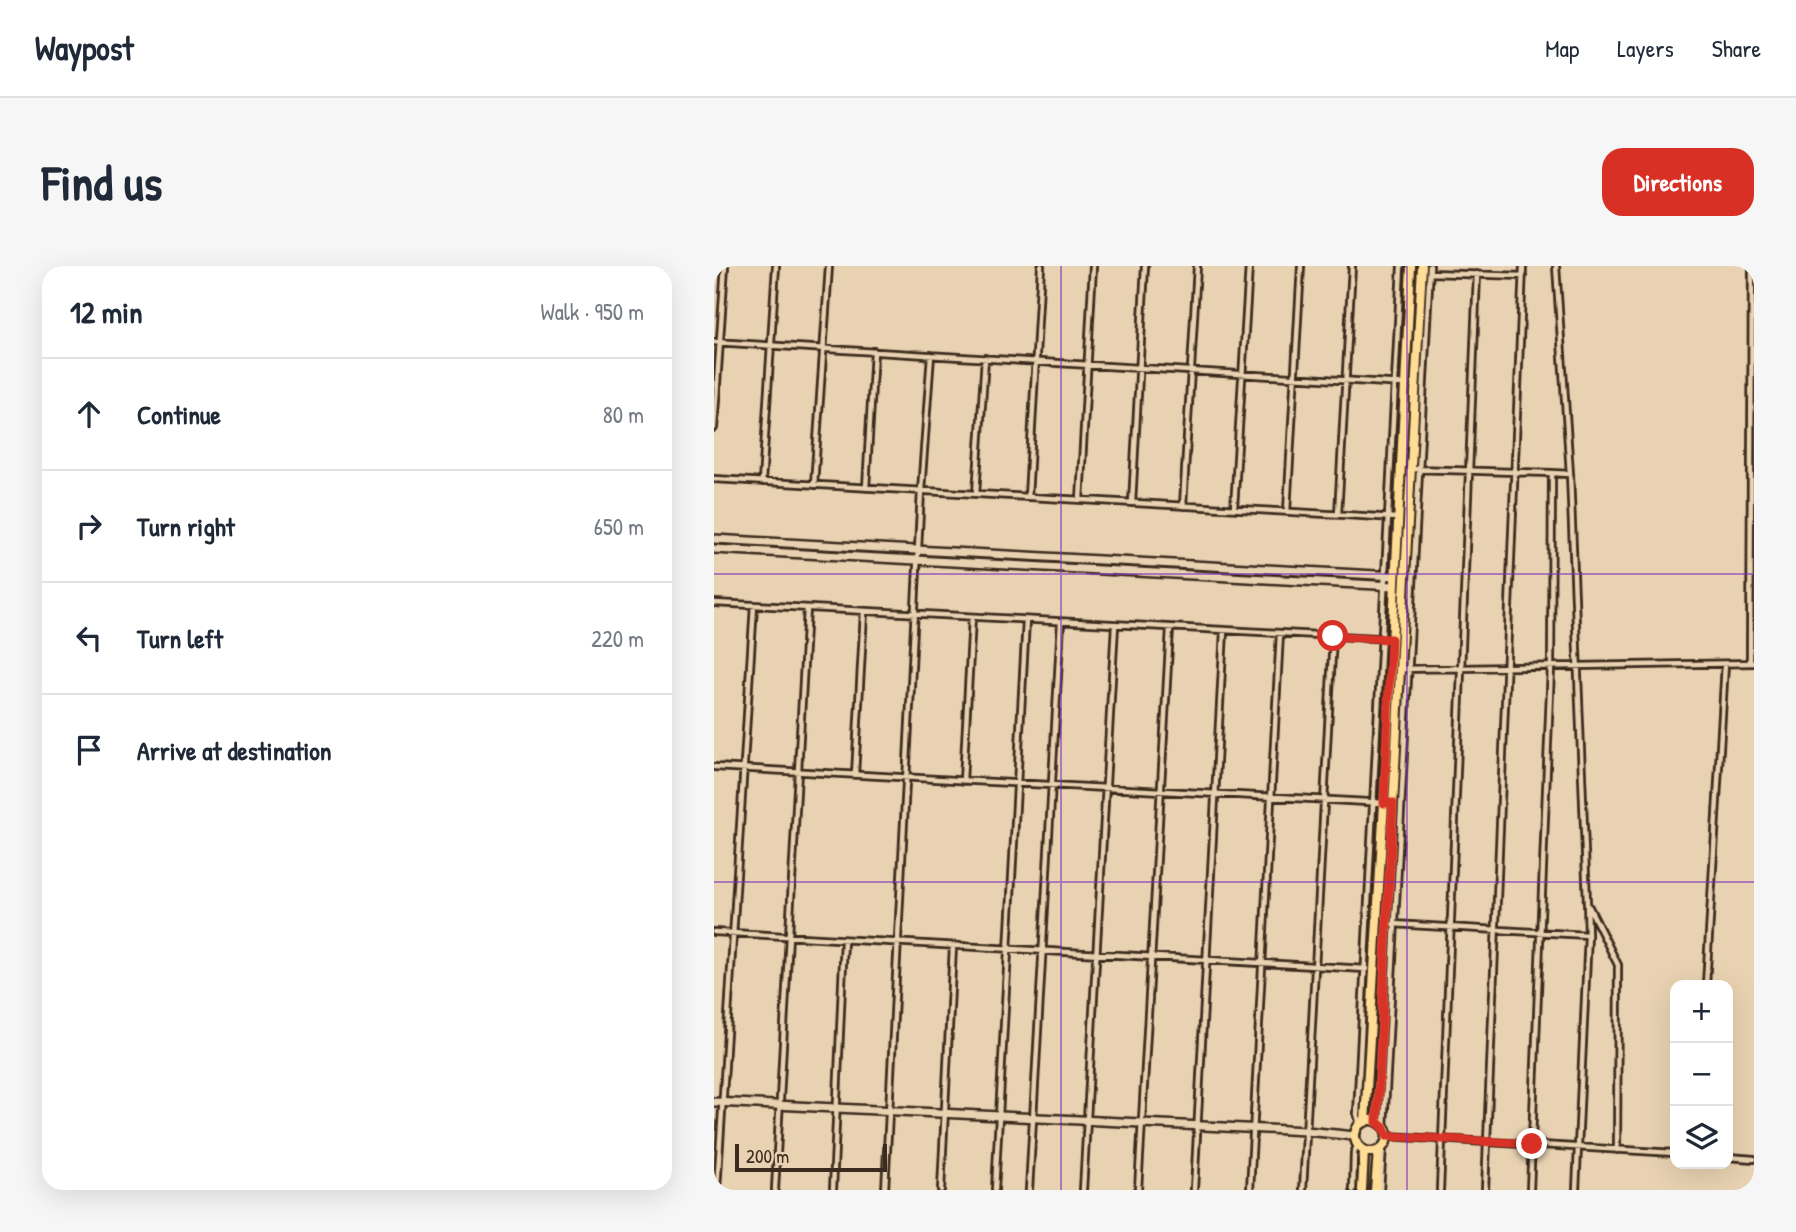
<!DOCTYPE html>
<html lang="en">
<head>
<meta charset="utf-8">
<style>
	:root { --surface:#fff; --page:#f6f6f7; --text:#1f2937; --muted:#747a83; --line:#e0e1e3; --accent:#d93025 }
	body { margin:0; font-family:"Patrick Hand",sans-serif; background:var(--page); color:var(--text) }
	.controls { position:absolute; right:21px; bottom:21px; display:grid; overflow:hidden; border-radius:14px; box-shadow:0 7px 28px #0002 }
	.controls button { width:63px; height:63px; display:grid; place-items:center; padding:0; border:0; border-bottom:2px solid var(--line); background:var(--surface); color:var(--text); font:35px sans-serif }
	.scale { position:absolute; left:21px; bottom:18px; width:152px; box-sizing:border-box; padding-left:7px; border:4px solid #3b2a1e; border-top:0; font-size:19px; line-height:24px; white-space:nowrap; color:#3b2a1e; -webkit-text-stroke:5px #e8d2b1; paint-order:stroke }
	.stop { position:absolute; width:21px; height:21px; margin:-16px; border:5px solid #d93025; border-radius:50%; background:#fff }
	.stop.end { background:#d93025; border-color:#fff; box-shadow:0 2px 7px #0008 }
	.list { margin:0; padding:0; list-style:none }
	h2 { display:flex; justify-content:space-between; align-items:center; height:91px; margin:0; padding:0 28px; font-size:30px }
	h2 small { font-size:23px; font-weight:400; color:var(--muted) }
	.list li { display:grid; grid-template-columns:46px 1fr auto; gap:21px; align-items:center; box-sizing:border-box; height:112px; padding:0 28px; border-top:2px solid var(--line) }
	.list b { display:block; font-size:26px; white-space:nowrap }
	.list em { font-size:23px; font-style:normal; color:var(--muted) }
	.icon { flex:none; width:38px; height:38px; fill:none; stroke:currentColor; stroke-width:2; stroke-linecap:round; stroke-linejoin:round }
	.map { position:relative; flex:none; width:1040px; height:924px; overflow:hidden; border-radius:21px }
	header { display:flex; align-items:center; gap:42px; box-sizing:border-box; height:98px; padding:0 35px; background:var(--surface); border-bottom:2px solid var(--line) }
	header strong { font-size:33px }
	nav { display:flex; gap:38px; margin-inline-start:auto; font-size:24px }
	.intro { display:flex; align-items:center; justify-content:space-between; box-sizing:border-box; height:168px; padding:0 42px }
	h1 { margin:0; font-size:49px }
	.button { padding:18px 32px; border-radius:21px; background:var(--accent); color:#fff; font-size:24px; font-weight:700 }
	main { display:flex; gap:42px; padding:0 42px }
	aside { flex:1; background:var(--surface); border-radius:21px; box-shadow:0 7px 28px #0002 }
	.map>svg:first-child { display:block }
	.lines { fill:none; stroke-linecap:round; stroke-linejoin:round }
	.minor-casing { stroke:#3b2a1e; stroke-width:10 }
	.secondary-casing { stroke:#3b2a1e; stroke-width:12 }
	.primary-casing { stroke:#3b2a1e; stroke-width:13 }
	.minor { stroke:#e8d2b1; stroke-width:4.5 }
	.secondary { stroke:#e8d2b1; stroke-width:7 }
	.primary { stroke:#ffdd96; stroke-width:8 }
	.route { stroke:#d93025; stroke-width:9 }
	.grid { fill:none; stroke:#7b2cbf; stroke-width:2; stroke-opacity:0.55 }
</style>
</head>
<body>
<header>
<strong>Waypost</strong>
<nav><a>Map</a><a>Layers</a><a>Share</a></nav>
</header>
<div class="intro"><h1>Find us</h1><a class="button">Directions</a></div>
<main>
<aside>
<h2>12 min<small>Walk · 950 m</small></h2>
<ul class="list">
<li><svg class="icon" aria-label="ahead" viewBox="0 0 24 24"><path d="M12 20V5M6 11l6-6 6 6"/></svg><div><b>Continue</b></div><em>80 m</em></li>
<li><svg class="icon" aria-label="right" viewBox="0 0 24 24"><path d="M7 20v-9h11M14 6l5 5-5 5"/></svg><div><b>Turn right</b></div><em>650 m</em></li>
<li><svg class="icon" aria-label="left" viewBox="0 0 24 24"><path d="M17 20v-9H6M10 6l-5 5 5 5"/></svg><div><b>Turn left</b></div><em>220 m</em></li>
<li><svg class="icon" aria-label="arrive" viewBox="0 0 24 24"><path d="M6 21V4h12l-3 4 3 4H6"/></svg><div><b>Arrive at destination</b></div></li>
</ul>
</aside>
<div class="map">
<svg width="1040" height="924" viewBox="0 0 1040 924">
	<rect width="100%" height="100%" fill="#e8d2b1"/>
	<filter id="ink" filterUnits="userSpaceOnUse"><feTurbulence type="fractalNoise" baseFrequency=".0143" numOctaves="2"/><feDisplacementMap in="SourceGraphic" scale="14" xChannelSelector="R" yChannelSelector="G"/><feConvolveMatrix kernelMatrix="1 2 1 2 8 2 1 2 1" color-interpolation-filters="sRGB"/></filter>
	<g filter="url(#ink)">
		<g class="lines">
			<g class="minor-casing">
				<path id="minor" d="M842 0 856 208 873 637 874 669 862 924
					M716 7 809 10
					M0 76 690 118
					M0 162 11 0
					M698 203 838 207 837 401 816 924
					M838 207 856 208
					M0 213 683 252
					M48 216 62 0
					M100 219 115 0
					M152 222 160 85
					M262 228 271 92
					M314 231 327 0
					M366 234 379 0
					M418 237 431 0
					M469 240 483 0
					M520 242 535 0
					M573 245 587 0
					M624 248 638 0
					M0 337 680 373
					M1036 397 1038 0
					M686 403 1040 397
					M0 501 672 537
					M141 509 150 346
					M249 515 258 351
					M875 641 904 699 903 884
					M679 658 874 669
					M0 666 652 703
					M992 719 1011 398
					M646 859 643 848 687 0
					M670 862 716 0
					M673 870 961 887
					M1014 891 1040 893
					M3 924 40 339
					M61 924 93 342
					M119 924 130 674
					M171 924 207 225 217 89
					M227 924 239 680
					M281 924 312 354
					M315 924 347 356
					M369 924 401 359
					M424 924 456 362
					M480 924 510 364
					M536 924 566 367
					M589 924 619 370
					M639 924 640 887 644 878
					M666 924 669 881
					M726 924 763 8
					M771 924 809 0"/>
			</g>
			<g class="secondary-casing">
				<path id="secondary" d="M0 273 681 310
					M0 283 680 320
					M0 836 592 865 641 870"/>
			</g>
			<g class="primary-casing">
				<path id="primary" d="M641 870a16 16 0 1 1 32 0a16 16 0 1 1-32 0Z
					M651 856 670 537 697 0
					M663 856 686 403 708 0
					M648 924 650 885
					M661 924 664 885"/>
			</g>
			<use href="#minor" class="minor"/>
			<use href="#secondary" class="secondary"/>
			<use href="#primary" class="primary"/>
		</g>
	</g>
	<g class="lines" filter="url(#ink)">
		<path class="route" d="M619 370 677 373 670 537H679L663 856 670 862 673 870 818 878"/>
	</g>
	<path class="grid" d="M347 0V924M693 0V924M0 308H1040M0 616H1040"/>
</svg>
<div class="controls">
<button>+</button>
<button>−</button>
<button><svg class="icon" aria-label="layers" viewBox="0 0 24 24"><path d="M12 4l9 5-9 5-9-5zM3 14l9 5 9-5"/></svg></button>
</div>
<div class="scale">200 m</div>
<div class="stop" style="left:619px;top:370px"></div>
<div class="stop end" style="left:818px;top:878px"></div>
</div>
</main>
</body>
</html>
